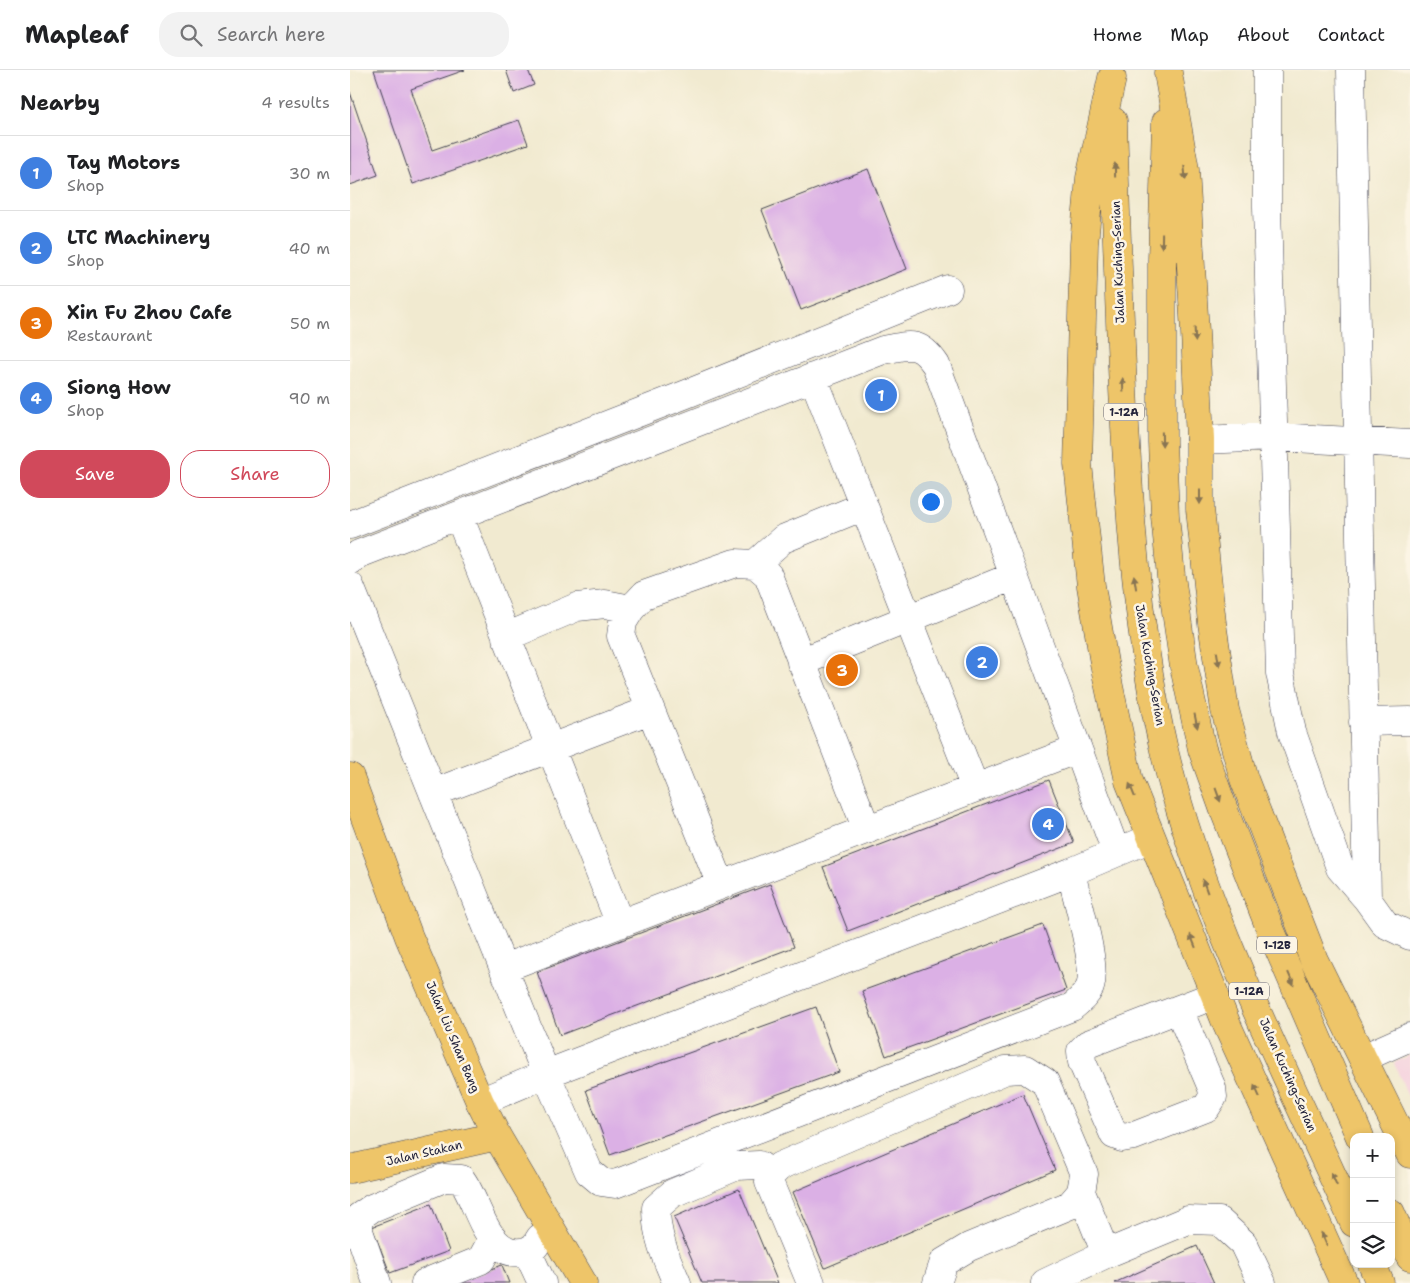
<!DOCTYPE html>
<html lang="en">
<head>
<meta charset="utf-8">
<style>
	:root { --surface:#fff; --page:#f2f2f2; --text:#202124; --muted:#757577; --line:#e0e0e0; --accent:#d1495b }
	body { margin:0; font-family:"Shantell Sans",sans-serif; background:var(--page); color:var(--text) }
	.controls { position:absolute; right:15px; bottom:15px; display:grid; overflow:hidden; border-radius:10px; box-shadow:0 2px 8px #0003 }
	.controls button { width:45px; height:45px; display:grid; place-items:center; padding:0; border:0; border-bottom:1px solid var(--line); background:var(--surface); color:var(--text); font:25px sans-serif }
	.you { position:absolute; left:580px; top:431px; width:18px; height:18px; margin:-12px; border:4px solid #fff; border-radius:50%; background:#1a73e8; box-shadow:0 0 0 8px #1a73e833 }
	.badge { display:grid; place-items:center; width:32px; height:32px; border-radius:50%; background:var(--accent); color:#fff; font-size:16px; font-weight:700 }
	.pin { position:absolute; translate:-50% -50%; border:2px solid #fff; box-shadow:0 1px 5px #0006 }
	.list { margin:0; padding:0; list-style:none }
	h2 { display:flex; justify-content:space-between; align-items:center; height:65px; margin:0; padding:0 20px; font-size:21px }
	h2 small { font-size:16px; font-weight:400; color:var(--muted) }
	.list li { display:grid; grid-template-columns:32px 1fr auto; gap:15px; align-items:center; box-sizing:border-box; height:75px; padding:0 20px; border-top:1px solid var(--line) }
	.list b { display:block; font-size:19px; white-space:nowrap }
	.list p { margin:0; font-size:16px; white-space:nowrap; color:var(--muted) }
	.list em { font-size:16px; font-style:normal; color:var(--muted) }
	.actions { display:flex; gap:10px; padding:15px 20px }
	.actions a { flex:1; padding:11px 0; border:1px solid var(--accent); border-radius:20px; text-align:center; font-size:18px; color:var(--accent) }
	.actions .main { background:var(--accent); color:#fff }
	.icon { flex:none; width:28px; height:28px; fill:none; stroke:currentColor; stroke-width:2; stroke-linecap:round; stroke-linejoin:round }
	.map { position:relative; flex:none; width:1060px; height:1213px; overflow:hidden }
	header { display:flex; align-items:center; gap:30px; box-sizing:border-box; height:70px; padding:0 25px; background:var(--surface); border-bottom:1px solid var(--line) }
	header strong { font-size:24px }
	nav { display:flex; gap:28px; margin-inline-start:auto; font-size:18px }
	.search { width:350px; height:45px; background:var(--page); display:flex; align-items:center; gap:12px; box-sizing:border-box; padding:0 18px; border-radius:20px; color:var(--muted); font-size:19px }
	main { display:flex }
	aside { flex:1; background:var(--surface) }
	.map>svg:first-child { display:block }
	.built { fill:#f4cfde }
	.building { fill:#dbb0e5 }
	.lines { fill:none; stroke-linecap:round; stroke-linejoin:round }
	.minor-casing { stroke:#414051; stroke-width:29 }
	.major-casing { stroke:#414051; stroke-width:29 }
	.highway-casing { stroke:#414051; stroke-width:29 }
	.minor { stroke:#fff; stroke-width:28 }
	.major { stroke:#eec569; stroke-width:28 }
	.highway { stroke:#eec569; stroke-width:28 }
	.oneway { fill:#887452 }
	.labels { text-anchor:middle; stroke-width:5; stroke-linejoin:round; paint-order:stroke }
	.shield { fill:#fcf5e5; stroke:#63616e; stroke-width:1 }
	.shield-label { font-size:11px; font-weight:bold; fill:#22223b }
	.street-label { font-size:12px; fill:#22223b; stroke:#fcf5e5 }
</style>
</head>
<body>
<header>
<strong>Mapleaf</strong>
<div class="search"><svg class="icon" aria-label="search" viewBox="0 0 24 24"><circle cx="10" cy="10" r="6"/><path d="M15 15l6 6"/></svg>Search here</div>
<nav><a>Home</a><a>Map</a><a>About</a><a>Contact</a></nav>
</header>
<main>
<aside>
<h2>Nearby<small>4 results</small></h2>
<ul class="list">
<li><span class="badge" style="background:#3f7fe0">1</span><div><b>Tay Motors</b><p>Shop</p></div><em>30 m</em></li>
<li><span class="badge" style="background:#3f7fe0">2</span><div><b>LTC Machinery</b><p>Shop</p></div><em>40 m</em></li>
<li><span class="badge" style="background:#e8710a">3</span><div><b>Xin Fu Zhou Cafe</b><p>Restaurant</p></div><em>50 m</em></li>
<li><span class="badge" style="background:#3f7fe0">4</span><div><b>Siong How</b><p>Shop</p></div><em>90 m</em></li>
</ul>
<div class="actions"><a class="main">Save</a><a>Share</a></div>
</aside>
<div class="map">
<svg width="1060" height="1213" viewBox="0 0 1060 1213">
	<rect width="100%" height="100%" fill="#fcf5e5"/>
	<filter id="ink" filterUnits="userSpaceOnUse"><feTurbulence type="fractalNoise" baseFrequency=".02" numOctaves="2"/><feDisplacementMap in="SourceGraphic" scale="10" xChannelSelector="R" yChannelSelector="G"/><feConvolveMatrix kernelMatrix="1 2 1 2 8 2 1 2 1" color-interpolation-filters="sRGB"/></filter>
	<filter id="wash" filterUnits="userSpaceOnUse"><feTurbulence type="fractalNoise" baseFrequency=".0096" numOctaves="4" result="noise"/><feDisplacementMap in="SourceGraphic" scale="20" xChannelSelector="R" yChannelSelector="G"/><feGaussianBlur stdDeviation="1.12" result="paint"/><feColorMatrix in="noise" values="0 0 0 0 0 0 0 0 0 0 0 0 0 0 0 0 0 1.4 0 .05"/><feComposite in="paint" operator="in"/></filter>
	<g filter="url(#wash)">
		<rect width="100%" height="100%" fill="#f1ead0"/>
		<path class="built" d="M1060 985V1031L1044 993Z"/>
		<g id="blocks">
			<path class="building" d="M24 0H115L61 19 82 80 169 50 178 74 63 114Z
				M156 0H178L184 15 164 23Z
				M0 22 28 105 0 115Z
				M518 99 557 199 451 240 412 140Z
				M699 710 724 773 498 861 473 797Z
				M420 814 444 877 210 965 187 902Z
				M693 855 716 920 536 986 512 921Z
				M466 937 489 1002 260 1085 236 1020Z
				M673 1024 705 1100 475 1198 443 1122Z
				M389 1119 428 1213H352L324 1147Z
				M81 1134 99 1181 40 1203 22 1157Z
				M847 1176 864 1213H764Z
				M152 1195 159 1213H106Z"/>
		</g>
	</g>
	<g filter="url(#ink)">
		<use href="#blocks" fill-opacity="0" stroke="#414051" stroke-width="1"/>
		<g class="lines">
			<g class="minor-casing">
				<path id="minor" d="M917 0V137L930 603 942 662 990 798 1017 829
					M1001 0 1017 829 1035 854 1060 866
					M463 307 625 718
					M850 370 924 367 1060 374
					M109 446 270 854
					M0 455 334 325 598 219
					M0 491 9 484 533 280C560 275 569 270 586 295L766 782
					M405 494 433 469 514 436
					M0 516 196 1004 130 1032
					M156 567 227 537 255 534 281 539
					M451 592 664 506
					M1013 652 1060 651
					M83 723 300 640
					M721 802C726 827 748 896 740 917 736 926 729 931 722 937L265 1114 251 1112 239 1102 196 1004 721 802 801 768
					M371 815 271 566 273 552 281 539 294 525 385 493 405 494 418 505 517 760
					M154 898 728 679
					M829 940 862 1018 863 1027 856 1038 784 1066 772 1068 764 1065 732 992 731 981 738 974 865 925
					M1013 988 1060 967
					M731 1122 756 1184
					M190 1168 185 1176 177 1181 192 1213
					M27 1213 9 1161V1147L22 1138 94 1108 111 1109C129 1131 136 1192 177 1181
					M75 1213 131 1190 143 1168
					M327 1213C316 1188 306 1166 306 1138L323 1123 387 1096 409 1095 422 1104
					M461 1213 419 1112 422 1104 430 1096 656 1000 675 999 695 1012 734 1104 731 1122 720 1135 619 1177 594 1192 587 1213
					M695 1213 756 1184 838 1150 869 1151 893 1173 912 1213"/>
			</g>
			<g class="major-casing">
				<path id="major" d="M0 707 59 867 130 1032 147 1066 233 1213
					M0 1099 147 1066"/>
			</g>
			<g class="highway-casing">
				<path id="highway" d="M818 3 835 100 845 262 850 370V439L862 553 875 640 894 709 964 890 1060 1084
					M762 8 740 108 734 174 728 394 741 516 754 593 779 711 877 955 994 1213
					M763 51C766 147 769 243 774 338 780 453 788 568 814 680 853 845 935 999 1004 1153
					M816 52 812 190V372L815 446 821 506 834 597 852 679 875 743 921 861 1010 1067
					M1041 1143 1060 1187
					M1022 1194 1030 1213"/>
			</g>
			<use href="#minor" class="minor"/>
			<use href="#major" class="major"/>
			<use href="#highway" class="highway"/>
		</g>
		<defs><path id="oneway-solid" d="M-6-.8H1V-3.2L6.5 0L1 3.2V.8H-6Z" transform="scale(1.25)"/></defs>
		<g class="oneway">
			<use href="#oneway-solid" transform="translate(765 100) rotate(-91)"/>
			<use href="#oneway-solid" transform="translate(835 103) rotate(84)"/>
			<use href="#oneway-solid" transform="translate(812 171) rotate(91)"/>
			<use href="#oneway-solid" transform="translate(845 265) rotate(87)"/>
			<use href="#oneway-solid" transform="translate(773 315) rotate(-93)"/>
			<use href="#oneway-solid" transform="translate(812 369) rotate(89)"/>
			<use href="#oneway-solid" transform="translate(850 427) rotate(90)"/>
			<use href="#oneway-solid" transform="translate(785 512) rotate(-99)"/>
			<use href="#oneway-solid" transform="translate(868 589) rotate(81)"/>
			<use href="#oneway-solid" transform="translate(846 651) rotate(78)"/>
			<use href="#oneway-solid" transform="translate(782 720) rotate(-112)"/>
			<use href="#oneway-solid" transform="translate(868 725) rotate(70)"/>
			<use href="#oneway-solid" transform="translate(855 816) rotate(-110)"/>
			<use href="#oneway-solid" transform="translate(843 871) rotate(-112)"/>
			<use href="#oneway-solid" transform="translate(941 909) rotate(67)"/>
			<use href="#oneway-solid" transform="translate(907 1021) rotate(-114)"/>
			<use href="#oneway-solid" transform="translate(984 1109) rotate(-114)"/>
			<use href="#oneway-solid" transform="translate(974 1169) rotate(-114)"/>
		</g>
	</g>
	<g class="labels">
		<g class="shield">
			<rect x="754" y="333.5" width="40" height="17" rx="4"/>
			<rect x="907" y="866.5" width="40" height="17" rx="4"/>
			<rect x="879" y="912.5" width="40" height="17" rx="4"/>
		</g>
		<g class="shield-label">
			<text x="774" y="346">1-12A</text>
			<text x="927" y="879">1-12B</text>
			<text x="899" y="925">1-12A</text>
		</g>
		<g class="street-label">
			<text transform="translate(768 192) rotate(-92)" y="4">Jalan Kuching-Serian</text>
			<text transform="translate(800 595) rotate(80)" y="4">Jalan Kuching-Serian</text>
			<text transform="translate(103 967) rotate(67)" y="4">Jalan Liu Shan Bang</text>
			<text transform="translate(938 1005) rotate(66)" y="4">Jalan Kuching-Serian</text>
			<text transform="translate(74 1083) rotate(-13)" y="4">Jalan Stakan</text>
		</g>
	</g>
</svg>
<div class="controls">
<button>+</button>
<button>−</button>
<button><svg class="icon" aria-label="layers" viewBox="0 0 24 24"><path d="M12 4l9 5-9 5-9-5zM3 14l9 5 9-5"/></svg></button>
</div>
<div class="you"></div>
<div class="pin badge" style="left:531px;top:325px;background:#3f7fe0">1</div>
<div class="pin badge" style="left:632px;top:592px;background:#3f7fe0">2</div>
<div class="pin badge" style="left:492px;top:600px;background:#e8710a">3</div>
<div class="pin badge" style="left:698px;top:754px;background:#3f7fe0">4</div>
</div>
</main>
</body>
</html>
